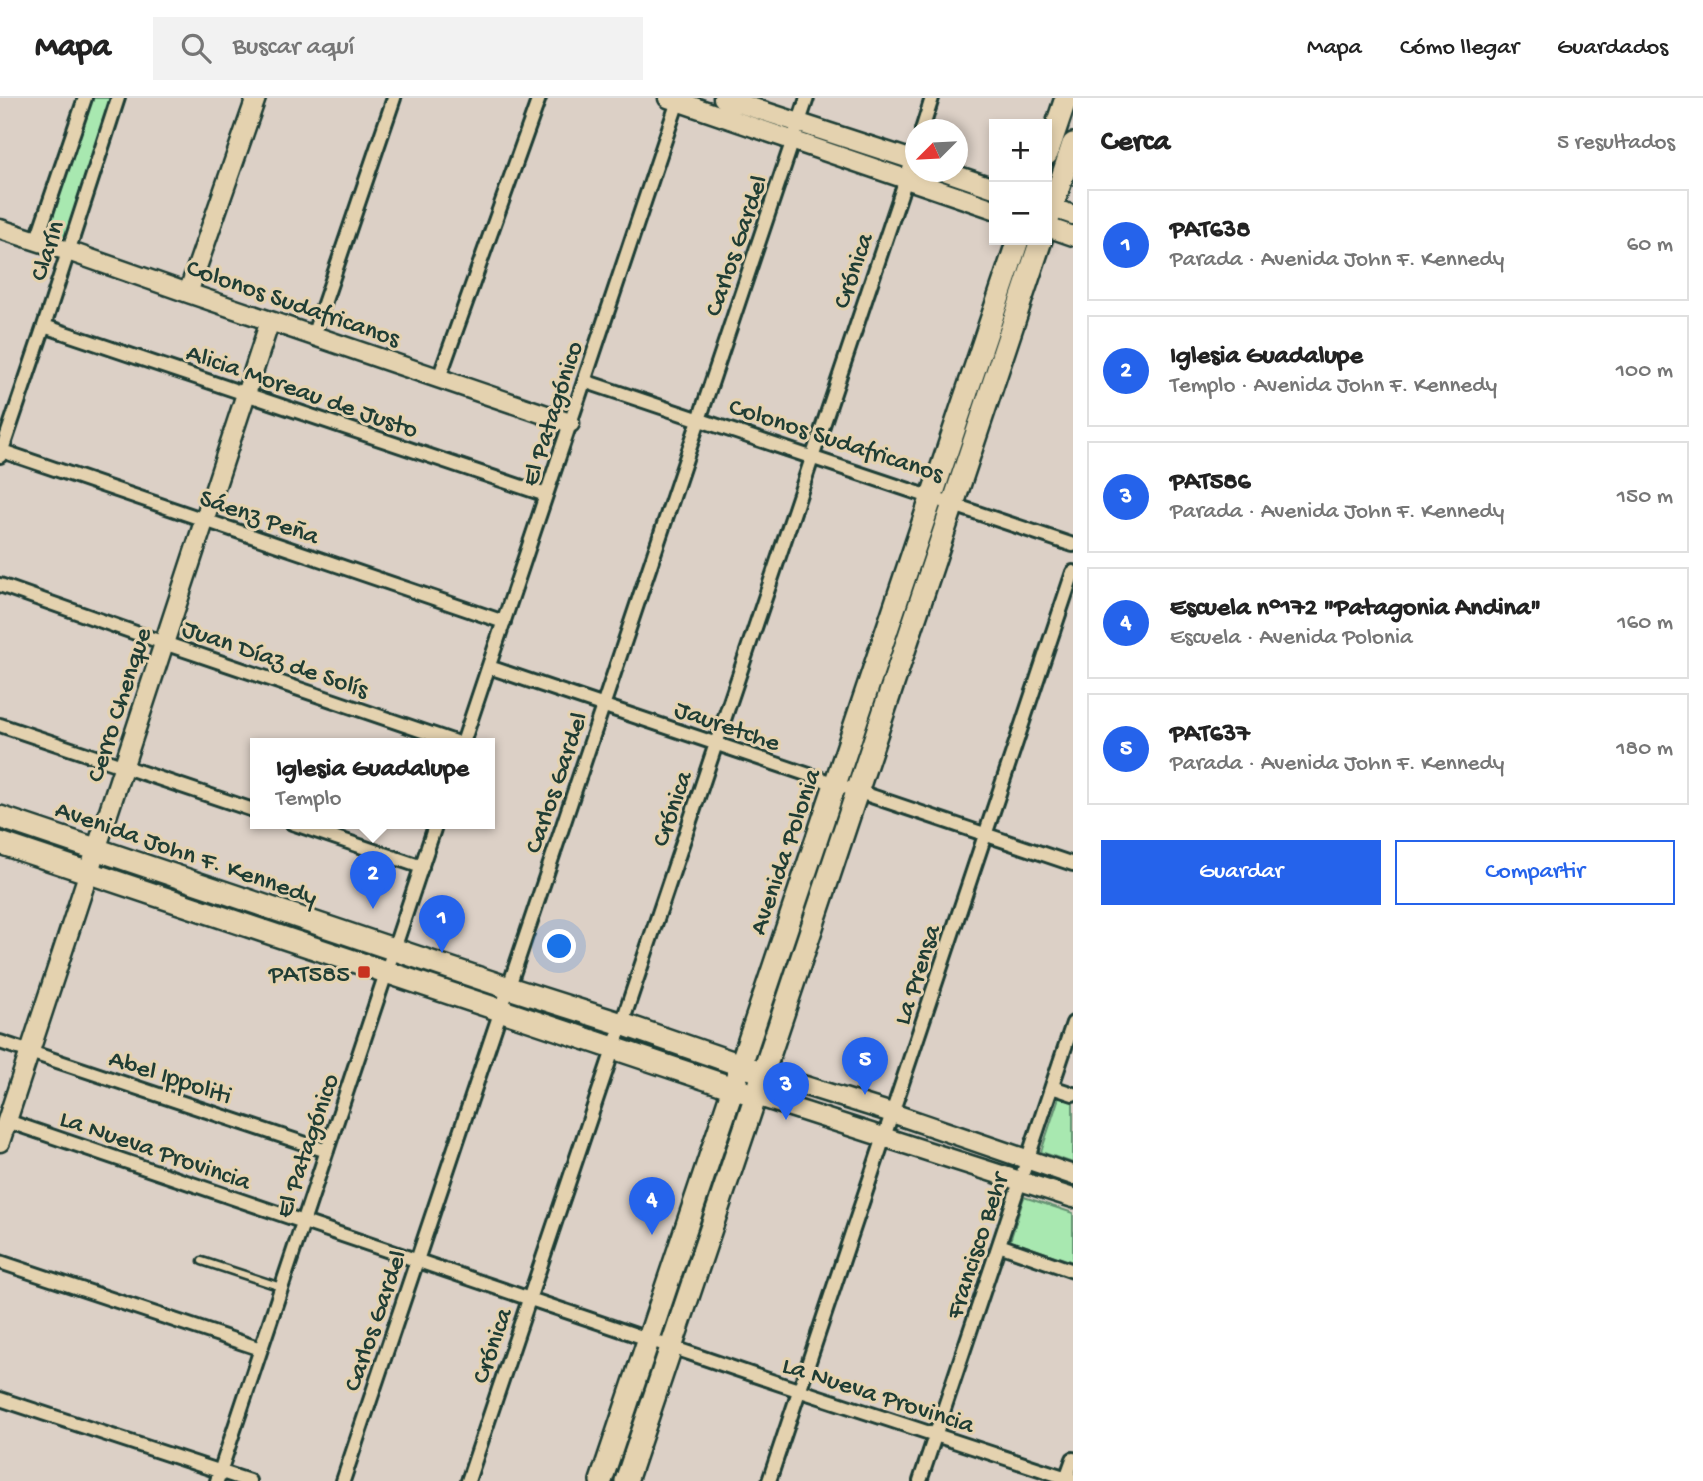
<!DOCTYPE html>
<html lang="es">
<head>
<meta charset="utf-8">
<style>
	:root { --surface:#fff; --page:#f2f2f2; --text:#222; --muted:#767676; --line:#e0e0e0; --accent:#2563eb }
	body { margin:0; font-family:"Gochi Hand",sans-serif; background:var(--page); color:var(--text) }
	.controls { position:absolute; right:21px; top:21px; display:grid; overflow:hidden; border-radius:0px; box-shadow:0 4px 10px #0003 }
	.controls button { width:63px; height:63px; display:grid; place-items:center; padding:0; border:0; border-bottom:2px solid var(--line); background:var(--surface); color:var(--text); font:35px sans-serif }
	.compass { position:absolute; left:905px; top:21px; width:63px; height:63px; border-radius:50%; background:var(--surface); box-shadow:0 4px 10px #0003; rotate:246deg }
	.you { position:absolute; left:560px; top:849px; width:24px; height:24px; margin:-18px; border:5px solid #fff; border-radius:50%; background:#1a73e8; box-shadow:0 0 0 10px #1a73e833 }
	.badge { display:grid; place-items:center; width:46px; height:46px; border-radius:50%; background:var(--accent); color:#fff; font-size:23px; font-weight:700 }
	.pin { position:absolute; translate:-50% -58px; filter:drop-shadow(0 2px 4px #0008) }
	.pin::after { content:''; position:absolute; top:37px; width:24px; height:21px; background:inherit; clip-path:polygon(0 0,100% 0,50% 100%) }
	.popup { position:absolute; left:250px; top:640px; width:245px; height:91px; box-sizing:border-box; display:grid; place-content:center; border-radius:0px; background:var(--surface); filter:drop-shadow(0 2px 5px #0005); font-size:23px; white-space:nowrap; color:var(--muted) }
	.popup b { font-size:26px; color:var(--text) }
	.popup::after { content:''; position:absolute; left:50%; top:100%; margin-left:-14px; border:14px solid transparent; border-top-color:var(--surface) }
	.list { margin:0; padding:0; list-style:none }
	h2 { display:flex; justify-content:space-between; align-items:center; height:91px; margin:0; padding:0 28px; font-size:30px }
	h2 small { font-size:23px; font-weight:400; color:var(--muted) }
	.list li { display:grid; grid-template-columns:46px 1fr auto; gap:21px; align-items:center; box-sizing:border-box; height:112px; margin:0 14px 14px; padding:0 14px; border:2px solid var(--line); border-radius:0px }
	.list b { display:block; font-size:26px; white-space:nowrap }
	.list p { margin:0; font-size:23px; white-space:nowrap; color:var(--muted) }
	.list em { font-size:23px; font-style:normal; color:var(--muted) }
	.actions { display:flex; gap:14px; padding:21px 28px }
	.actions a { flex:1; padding:16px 0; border:2px solid var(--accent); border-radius:0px; text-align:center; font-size:24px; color:var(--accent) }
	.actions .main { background:var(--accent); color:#fff }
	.icon { flex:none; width:38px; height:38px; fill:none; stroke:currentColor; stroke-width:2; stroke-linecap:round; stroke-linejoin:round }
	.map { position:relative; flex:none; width:1073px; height:1383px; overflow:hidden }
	header { display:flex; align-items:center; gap:42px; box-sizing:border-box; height:98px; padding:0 35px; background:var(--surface); border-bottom:2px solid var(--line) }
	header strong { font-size:33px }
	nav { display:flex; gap:38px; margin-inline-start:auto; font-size:24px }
	.search { width:490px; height:63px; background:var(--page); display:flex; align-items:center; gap:18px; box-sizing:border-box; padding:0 24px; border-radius:0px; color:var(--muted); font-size:26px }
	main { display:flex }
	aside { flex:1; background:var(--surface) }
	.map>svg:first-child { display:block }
	.green { fill:#a8e8b0; stroke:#649272; stroke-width:2 }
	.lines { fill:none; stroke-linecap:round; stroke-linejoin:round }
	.lane-casing { stroke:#1f3d34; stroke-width:11 }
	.street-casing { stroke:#1f3d34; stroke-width:18 }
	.secondary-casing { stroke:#1f3d34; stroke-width:23 }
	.primary-casing { stroke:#1f3d34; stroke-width:26 }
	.lane { stroke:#e4d2af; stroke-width:6 }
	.street { stroke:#e4d2af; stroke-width:12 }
	.secondary { stroke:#e4d2af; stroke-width:18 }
	.primary { stroke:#e4d2af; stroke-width:21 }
	.poi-dot { fill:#c8321e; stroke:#e4d2af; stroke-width:2.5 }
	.labels { text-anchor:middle; stroke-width:6; stroke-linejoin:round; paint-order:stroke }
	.street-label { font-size:26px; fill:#1f3d34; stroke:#e4d2af }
	.poi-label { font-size:26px; fill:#1f3d34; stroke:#e4d2af; text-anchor:end }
</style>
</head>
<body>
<header>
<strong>Mapa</strong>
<div class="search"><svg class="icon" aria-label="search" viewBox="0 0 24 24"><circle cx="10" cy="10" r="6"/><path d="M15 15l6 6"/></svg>Buscar aquí</div>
<nav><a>Mapa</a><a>Cómo llegar</a><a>Guardados</a></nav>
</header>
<main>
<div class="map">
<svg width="1073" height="1383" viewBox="0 0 1073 1383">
	<rect width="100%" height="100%" fill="#dcd0c6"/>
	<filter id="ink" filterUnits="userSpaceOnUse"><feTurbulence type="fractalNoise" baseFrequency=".0143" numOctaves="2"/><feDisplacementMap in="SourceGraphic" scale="14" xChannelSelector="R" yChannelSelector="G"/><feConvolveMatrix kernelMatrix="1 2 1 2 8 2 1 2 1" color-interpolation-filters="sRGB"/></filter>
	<g filter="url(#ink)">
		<path class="green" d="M85 0H118L68 153 36 144Z
			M1059 999 1073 1004V1065L1041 1054Z
			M1024 1099 1073 1115V1164L1010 1143Z"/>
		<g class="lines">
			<g class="lane-casing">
				<path id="lane" d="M202 1163 281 1189"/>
			</g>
			<g class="street-casing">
				<path id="street" d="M922 32 932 0
					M36 144 85 0
					M44 228 546 397
					M313 238 394 0
					M439 280 539 0
					M584 283 1073 447
					M2 353 504 524
					M0 358 44 228 118 0
					M0 487 164 545 458 645
					M489 569 1073 766
					M0 627 256 713
					M463 645 679 0
					M292 725 422 769
					M0 944 327 1053
					M1052 989 1073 996
					M7 1023 783 1287 1073 1382
					M999 1147 1073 1173
					M0 1164 261 1251
					M0 1301 249 1383
					M217 1383 436 725
					M343 1383 807 0
					M468 1383 916 51
					M769 1383 1073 474
					M920 1383 1073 925
					M1065 1383 1073 1361"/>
			</g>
			<g class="secondary-casing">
				<path id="secondary" d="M668 0 994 111
					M723 0 916 63
					M947 74 994 90
					M1047 108 1073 117
					M1047 129 1073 138
					M0 131 68 153 188 195 570 325
					M188 195 256 0
					M764 975 892 1015 1073 1077
					M756 998 1073 1100
					M0 1044 270 223"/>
			</g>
			<g class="primary-casing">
				<path id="primary" d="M1047 56 1066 0
					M1047 125 1073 46
					M0 719 509 890 622 926 755 972
					M0 745 745 994
					M601 1383 1018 142
					M626 1383 748 1021 1041 142"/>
			</g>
			<use href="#lane" class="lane"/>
			<use href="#street" class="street"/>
			<use href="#secondary" class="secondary"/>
			<use href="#primary" class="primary"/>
		</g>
	</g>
	<rect class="poi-dot" x="357" y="867" width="14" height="14" rx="3.5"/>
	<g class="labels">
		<g class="street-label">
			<text transform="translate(734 147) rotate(-71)" y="9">Carlos Gardel</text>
			<text transform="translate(45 152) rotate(-72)" y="9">Clarín</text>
			<text transform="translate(851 172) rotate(-71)" y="9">Crónica</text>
			<text transform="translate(294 203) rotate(19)" y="9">Colonos Sudafricanos</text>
			<text transform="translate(303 291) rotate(19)" y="9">Alicia Moreau de Justo</text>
			<text transform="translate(550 315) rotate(-72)" y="9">El Patagónico</text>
			<text transform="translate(837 340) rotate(18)" y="9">Colonos Sudafricanos</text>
			<text transform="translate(260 417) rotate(19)" y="9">Sáenz Peña</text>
			<text transform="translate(276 559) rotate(19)" y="9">Juan Díaz de Solís</text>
			<text transform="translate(117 606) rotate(-72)" y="9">Cerro Chenque</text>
			<text transform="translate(728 626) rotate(19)" y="9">Jauretche</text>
			<text transform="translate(554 684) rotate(-71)" y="9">Carlos Gardel</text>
			<text transform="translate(670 710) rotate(-71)" y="9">Crónica</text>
			<text transform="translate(187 753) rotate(19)" y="9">Avenida John F. Kennedy</text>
			<text transform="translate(783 753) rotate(-71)" y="9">Avenida Polonia</text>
			<text transform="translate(915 876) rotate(-72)" y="9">La Prensa</text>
			<text transform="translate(171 977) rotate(18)" y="9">Abel Ippoliti</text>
			<text transform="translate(305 1047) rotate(-71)" y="9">El Patagónico</text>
			<text transform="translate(156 1050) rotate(19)" y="9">La Nueva Provincia</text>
			<text transform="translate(975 1147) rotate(-72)" y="9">Francisco Behr</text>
			<text transform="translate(373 1222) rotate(-71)" y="9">Carlos Gardel</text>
			<text transform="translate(490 1247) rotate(-71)" y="9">Crónica</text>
			<text transform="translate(879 1295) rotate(18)" y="9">La Nueva Provincia</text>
		</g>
		<g class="poi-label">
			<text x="350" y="883">PAT585</text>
		</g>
	</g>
</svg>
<div class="controls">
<button>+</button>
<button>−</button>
</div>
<svg class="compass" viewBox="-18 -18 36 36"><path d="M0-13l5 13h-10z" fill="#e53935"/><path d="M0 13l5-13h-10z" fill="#767676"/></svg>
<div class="you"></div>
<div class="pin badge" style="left:442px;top:855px">1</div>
<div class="pin badge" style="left:373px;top:811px">2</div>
<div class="popup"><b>Iglesia Guadalupe</b>Templo</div>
<div class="pin badge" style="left:786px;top:1022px">3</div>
<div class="pin badge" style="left:652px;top:1137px">4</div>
<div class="pin badge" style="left:865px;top:997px">5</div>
</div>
<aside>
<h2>Cerca<small>5 resultados</small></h2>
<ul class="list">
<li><span class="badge">1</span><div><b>PAT638</b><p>Parada · Avenida John F. Kennedy</p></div><em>60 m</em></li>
<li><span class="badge">2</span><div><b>Iglesia Guadalupe</b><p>Templo · Avenida John F. Kennedy</p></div><em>100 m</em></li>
<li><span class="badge">3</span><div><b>PAT586</b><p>Parada · Avenida John F. Kennedy</p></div><em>150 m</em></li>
<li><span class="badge">4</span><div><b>Escuela n°172 &quot;Patagonia Andina&quot;</b><p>Escuela · Avenida Polonia</p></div><em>160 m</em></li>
<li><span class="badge">5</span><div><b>PAT637</b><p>Parada · Avenida John F. Kennedy</p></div><em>180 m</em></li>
</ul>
<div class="actions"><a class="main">Guardar</a><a>Compartir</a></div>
</aside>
</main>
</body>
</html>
